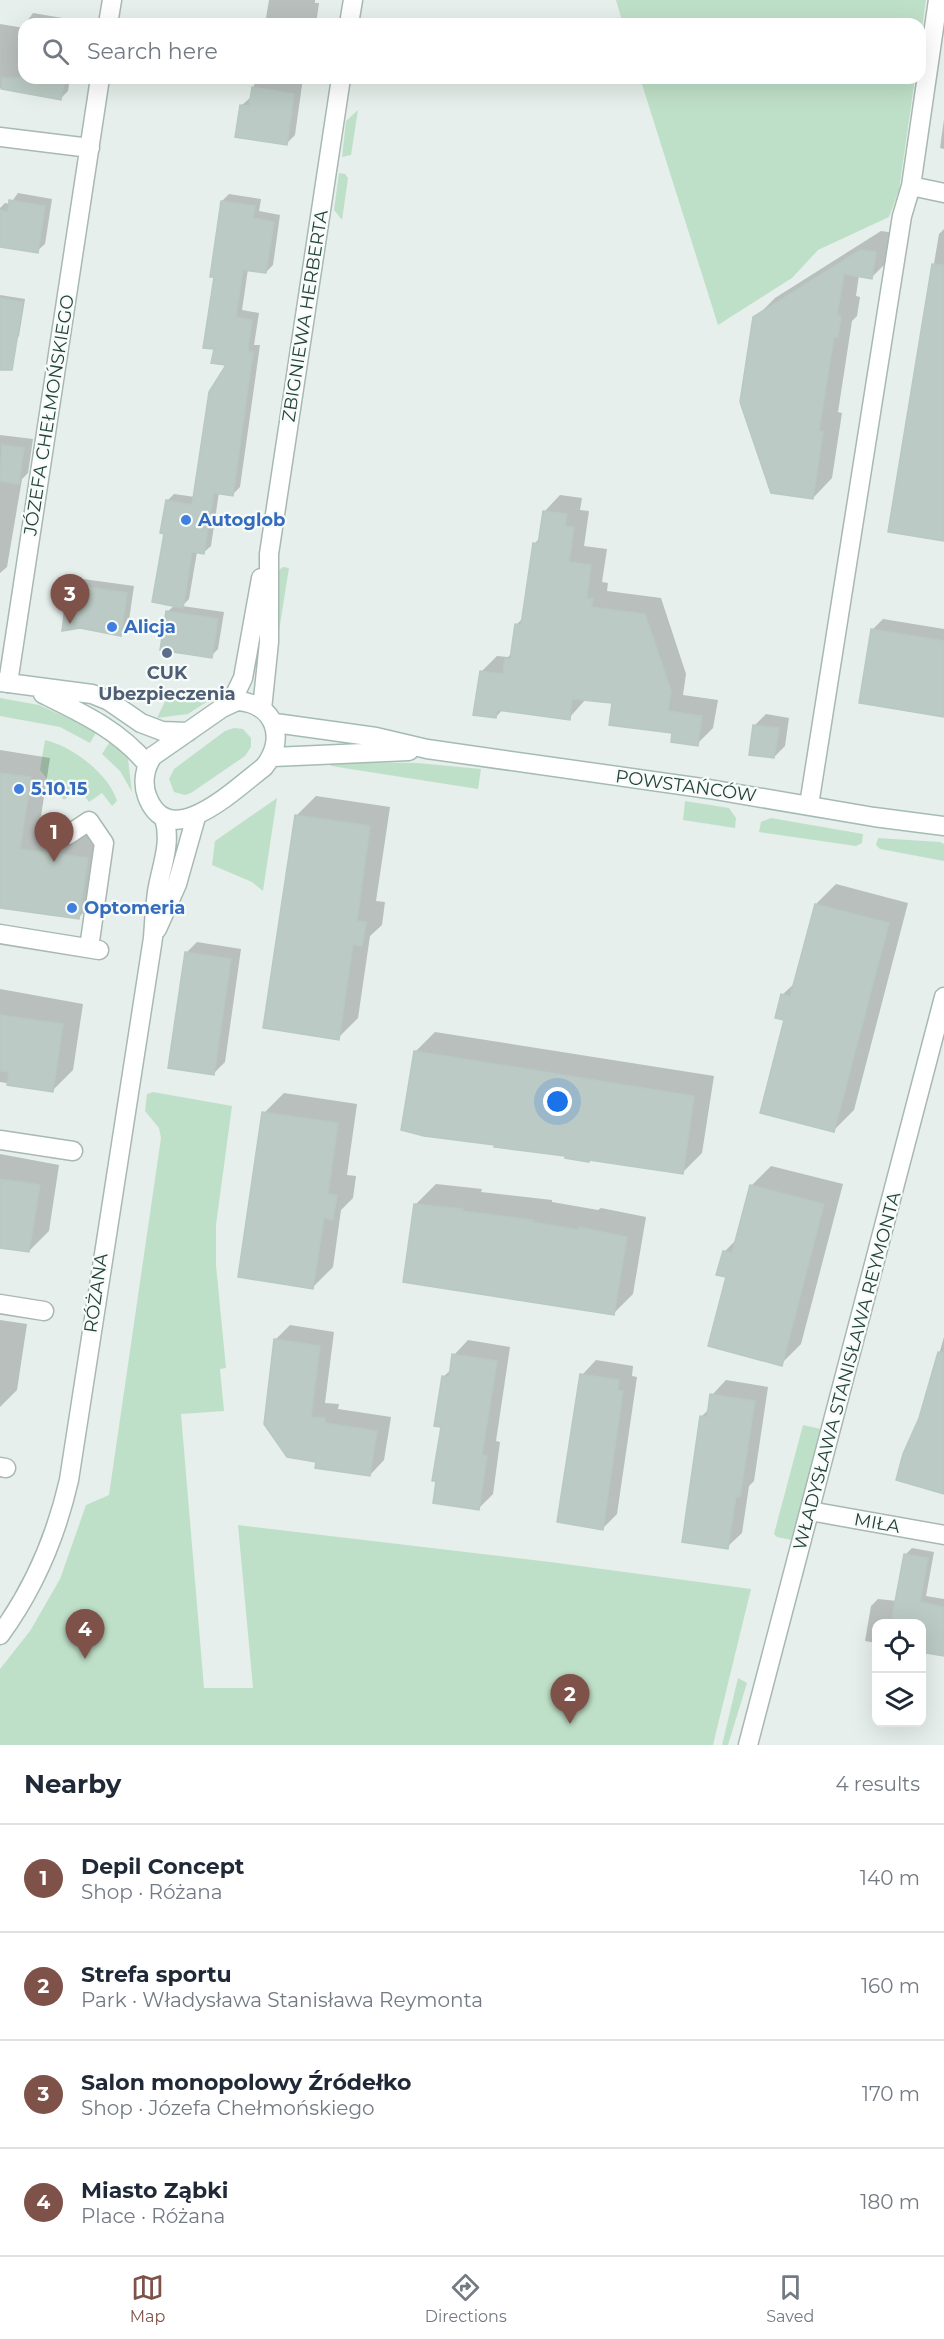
<!DOCTYPE html>
<html lang="en">
<head>
<meta charset="utf-8">
<style>
	:root { --surface:#fff; --page:#f6f6f7; --text:#1f2937; --muted:#747a83; --line:#e0e1e3; --accent:#7f5249 }
	body { margin:0; font-family:Montserrat,sans-serif; background:var(--page); color:var(--text) }
	.controls { position:absolute; right:18px; bottom:18px; display:grid; overflow:hidden; border-radius:12px; box-shadow:0 6px 24px #0002 }
	.controls button { width:54px; height:54px; display:grid; place-items:center; padding:0; border:0; border-bottom:2px solid var(--line); background:var(--surface); color:var(--text); font:30px sans-serif }
	.you { position:absolute; left:558px; top:1102px; width:21px; height:21px; margin:-15px; border:4px solid #fff; border-radius:50%; background:#1a73e8; box-shadow:0 0 0 9px #1a73e833 }
	.badge { display:grid; place-items:center; width:39px; height:39px; border-radius:50%; background:var(--accent); color:#fff; font-size:20px; font-weight:700 }
	.pin { position:absolute; translate:-50% -50px; filter:drop-shadow(0 2px 3px #0008) }
	.pin::after { content:''; position:absolute; top:32px; width:21px; height:18px; background:inherit; clip-path:polygon(0 0,100% 0,50% 100%) }
	.list { margin:0; padding:0; list-style:none }
	h2 { display:flex; justify-content:space-between; align-items:center; height:78px; margin:0; padding:0 24px; font-size:26px }
	h2 small { font-size:20px; font-weight:400; color:var(--muted) }
	.list li { display:grid; grid-template-columns:39px 1fr auto; gap:18px; align-items:center; box-sizing:border-box; height:108px; padding:0 24px; border-top:2px solid var(--line) }
	.list b { display:block; font-size:22px; white-space:nowrap }
	.list p { margin:0; font-size:20px; white-space:nowrap; color:var(--muted) }
	.list em { font-size:20px; font-style:normal; color:var(--muted) }
	.icon { flex:none; width:33px; height:33px; fill:none; stroke:currentColor; stroke-width:2; stroke-linecap:round; stroke-linejoin:round }
	.map { position:relative; flex:none; width:944px; height:1745px; overflow:hidden }
	.search { position:absolute; background:var(--surface); box-shadow:0 6px 24px #0002; left:18px; right:18px; top:18px; height:66px; display:flex; align-items:center; gap:15px; box-sizing:border-box; padding:0 21px; border-radius:18px; color:var(--muted); font-size:22px }
	.sheet { height:510px; background:var(--surface) }
	nav { display:flex; justify-content:space-around; align-items:center; box-sizing:border-box; height:84px; border-top:2px solid var(--line); background:var(--surface); font-size:16px; color:var(--muted) }
	nav a { display:grid; justify-items:center; gap:3px }
	nav .on { color:var(--accent) }
	.map>svg:first-child { display:block }
	.green { fill:#bfe0c8 }
	.shadow { fill:#0003 }
	.building { fill:#bbcac4; stroke:#b8c9c2; stroke-width:1.5 }
	.lines { fill:none; stroke-linecap:round; stroke-linejoin:round }
	.street-casing { stroke:#a8b8b2; stroke-width:21 }
	.secondary-casing { stroke:#a4bbb3; stroke-width:21 }
	.street { stroke:#fff; stroke-width:18 }
	.secondary { stroke:#fff; stroke-width:18 }
	.shop-dot { fill:#3f7fe0; stroke:#f7fbf9; stroke-width:2 }
	.service-dot { fill:#5c6f8a; stroke:#f7fbf9; stroke-width:2 }
	.labels { text-anchor:middle; stroke-width:4.5; stroke-linejoin:round; paint-order:stroke }
	.street-label { font-size:18px; fill:#24423a; stroke:#f7fbf9 }
	.shop-label { font-size:18px; font-weight:bold; fill:#366cbe; stroke:#f7fbf9; text-anchor:start }
	.service-label { font-size:18px; font-weight:bold; fill:#4e5e75; stroke:#f7fbf9 }
</style>
</head>
<body>
<div class="map">
<svg width="944" height="1745" viewBox="0 0 944 1745">
	<rect width="100%" height="100%" fill="#e6efeb"/>
	<path class="green" d="M616 0H926L920 42V24H623Z
		M640 78H915L899 190 889 217 818 250 792 278 718 325Z
		M358 110 351 155 342 157 346 121Z
		M339 173 345 174 348 178 342 220 334 210Z
		M283 567 289 568 275 656 274 603 279 570Z
		M168 695 208 701 188 714 157 718Z
		M0 698 39 705 97 731 90 743 60 727 0 716Z
		M234 728 243 729 251 738V747L245 756 191 793 185 795 174 792 169 779 174 769 225 731Z
		M45 740C72 746 109 774 117 801L112 806 102 793 89 802 79 789 64 800 40 770Z
		M111 740 128 759 132 792 120 771 102 754Z
		M331 762 417 763 481 769 478 789 331 766Z
		M277 798 263 891 252 882 212 865 215 841Z
		M685 801 729 808 736 818 735 828 683 820Z
		M771 818 863 834 862 843 856 846 759 832 761 822Z
		M878 838 940 842 944 844V861L880 849 876 845Z
		M153 1092 232 1106 216 1225V1265L226 1368 220 1369 224 1411 181 1414 204 1688H253L238 1525 550 1562 751 1589 713 1745H0V1669L30 1631 60 1579 86 1505 109 1495 161 1138 159 1128 145 1111 147 1094Z
		M803 1425 821 1429 792 1540 777 1537 774 1534Z
		M738 1678 747 1683 728 1745H722Z"/>
	<path class="shadow" d="M269 0H315V3H319L316 24H265Z
		M33 13 80 21 79 24H25Z
		M0 24 24 28V78H70L68 91 61 98 0 88Z
		M256 78H303L295 135 286 144 242 105 251 97Z
		M944 119V149L940 148Z
		M18 193 52 199 45 244 37 251 0 245V208L5 203 10 204Z
		M229 194 261 199 259 211 280 215 273 265 266 272 248 269 242 310 259 313 254 345H260L240 487 233 494 219 492 211 546 203 553 197 552 189 599 182 606 224 612 218 649 211 656 167 612 175 605 165 532 167 501 174 494 195 497 228 364 215 348 216 276 222 201Z
		M944 229V539L889 530 939 234Z
		M881 231 895 233 891 258 872 277 859 275 856 296 860 297 857 316 852 321 838 412 842 413 832 478 813 498 755 318 775 298Z
		M0 295 25 299 19 336 16 339 0 337Z
		M0 435 33 439 28 473 22 479 7 567 0 573Z
		M560 495 582 498 580 510 589 511 584 546 607 549 602 582 608 583 607 591 661 598 686 674 683 695 718 700 713 728 697 744 613 702 586 699 569 718 503 709 496 717 481 672 497 656 508 657 513 652 517 624 524 617 534 544 540 538 544 512Z
		M83 579 134 586 128 627 121 634 68 600Z
		M883 619 944 629V715L872 630Z
		M766 714 789 718 785 746 774 757 755 725Z
		M0 750 50 758 39 829 107 839 99 897 79 917 0 906Z
		M316 796 390 807 376 901 385 902 382 925 370 936 358 1018 338 1038 296 816Z
		M836 884 908 903 854 1110 834 1130 786 1019 782 995 796 982 816 904Z
		M197 942 241 949 225 1062 214 1073 186 953Z
		M0 989 83 1004 73 1070 53 1090 0 1082Z
		M435 1032 714 1076 702 1153 682 1173 496 1143 415 1052Z
		M284 1093 357 1104 347 1175 356 1176 353 1198 341 1210 333 1267 313 1287 264 1113Z
		M0 1154 59 1165 49 1231 29 1251 0 1247Z
		M771 1166 843 1184 801 1344 781 1364 728 1276 724 1252 737 1239 751 1186Z
		M436 1184 482 1189 481 1192 552 1200V1202L598 1210 601 1208 646 1217 633 1294 613 1314 416 1204Z
		M0 1320 27 1324 17 1390 0 1407Z
		M290 1325 334 1332 325 1403 339 1404 338 1409 391 1417 384 1460 370 1475 318 1460 276 1339Z
		M944 1337V1491L920 1419Z
		M468 1340 510 1347 496 1441 500 1442 493 1494 478 1509 443 1426V1377L452 1369 454 1355Z
		M596 1360 633 1366 632 1376 637 1377 617 1514 603 1528 582 1375Z
		M726 1380 768 1387 754 1481 749 1486 742 1533 727 1547 701 1417 710 1408 712 1395Z
		M912 1548 934 1552 926 1596 944 1599V1654L922 1624H876V1643L865 1641 871 1606 878 1599 897 1601 906 1554Z"/>
	<path class="building" d="M2 78H65L61 100 1 89Z
		M252 87 294 94 287 145 235 137 240 105 249 106Z
		M9 200 45 206 38 253 0 247V210L8 212Z
		M221 201 255 206 253 218 274 222 266 273 243 270 236 317 252 320 248 352H253L233 496 214 493 204 554 192 552 183 608 152 602 164 534 160 533 166 500 192 505 209 392 226 365 211 363 214 349 203 348 214 277H210Z
		M860 250 876 252 872 279 844 274 837 315 841 316 838 337H834L819 431 823 432 813 499 771 493 740 402 753 317Z
		M932 264 944 265V541L888 532Z
		M0 298 23 302 12 370H0Z
		M2 445 24 448 19 484 0 481Z
		M543 511 567 514 565 526 574 527 569 562 591 565 587 598 593 599 591 607 645 614 671 691 668 711 702 716 698 746 671 742 672 733 609 725 612 703 572 699 570 720 497 710 496 718 473 715 480 671 503 674 505 658 510 659 515 624 521 625 533 543 538 544Z
		M74 585 127 593 121 636 80 628 62 631 66 599 72 600Z
		M166 611 218 619 212 658 160 650Z
		M871 629 944 641V717L859 703Z
		M753 725 779 728 774 758 749 755Z
		M0 773 31 777 20 849 88 858 79 919 0 908Z
		M295 815 370 826 357 921 366 922 362 946 353 945 339 1040 263 1028Z
		M815 904 889 923 834 1132 760 1113 784 1020 775 1018 781 994 790 997Z
		M185 952 231 959 214 1075 168 1068Z
		M0 1015 63 1024 53 1092 7 1085 9 1072 0 1071Z
		M414 1051 694 1096 683 1174 589 1160V1162L565 1158V1156L494 1147 495 1145 424 1136 401 1130Z
		M262 1112 338 1123 328 1194 337 1195 333 1220 324 1218 313 1289 238 1277Z
		M0 1179 40 1185 29 1252 0 1248Z
		M750 1185 824 1204 782 1366 708 1346 726 1277 716 1275 723 1251 732 1253Z
		M414 1204 463 1209 462 1211 533 1220V1222L579 1230V1227L627 1237 614 1315 403 1282Z
		M274 1339 320 1346 311 1417 325 1418V1423L377 1431 370 1476 315 1468 316 1462 287 1457 264 1424Z
		M938 1352 944 1353V1494L896 1480 903 1454 919 1418Z
		M452 1354 497 1361 482 1455 487 1456 479 1510 433 1503 436 1481H432L441 1427 434 1426 442 1376 449 1377Z
		M580 1374 619 1380 618 1390 623 1391 603 1530 557 1522Z
		M710 1394 755 1401 740 1497H736L728 1549 682 1542 700 1416 707 1417Z
		M904 1554 928 1558 920 1602 944 1607V1656L921 1652V1623H891Z"/>
	<g class="lines">
		<g class="street-casing">
			<path id="street" d="M108 24 112 0
				M349 24 353 0
				M0 137 90 148
				M911 186 944 193
				M8 683 100 78
				M231 703 243 678 261 578
				M262 709 269 642V554L341 78
				M809 805 902 216 911 186 938 0
				M68 835 89 821 104 843 89 948
				M157 929 177 884 196 817
				M0 934 99 950
				M0 1140 73 1151
				M0 1304 44 1311
				M0 1467 6 1468
				M810 1511 944 1535
				M0 1635C35 1587 56 1537 69 1480L153 938C154 923 155 907 157 892 161 867 172 843 164 818
				M748 1745 944 997"/>
		</g>
		<g class="secondary-casing">
			<path id="secondary" d="M0 682 92 694 109 701 141 723 162 731 188 732
				M43 694C82 713 119 730 147 764
				M237 701C275 703 287 739 264 767 236 788 169 855 147 796 142 782 145 767 153 756L222 708Z
				M275 723 376 737 427 749 709 789 874 817 944 826
				M273 757 409 751"/>
		</g>
		<use href="#street" class="street"/>
		<use href="#secondary" class="secondary"/>
	</g>
	<g class="shop-dot">
		<circle cx="186" cy="520" r="6"/>
		<circle cx="112" cy="627" r="6"/>
		<circle cx="19" cy="789" r="6"/>
		<circle cx="72" cy="908" r="6"/>
	</g>
	<circle class="service-dot" cx="167" cy="653" r="6"/>
	<g class="labels">
		<g class="street-label">
			<text transform="translate(305 316) rotate(-81)" y="6">ZBIGNIEWA HERBERTA</text>
			<text transform="translate(49 415) rotate(-81)" y="6">JÓZEFA CHEŁMOŃSKIEGO</text>
			<text transform="translate(686 786) rotate(8)" y="6">POWSTAŃCÓW</text>
			<text transform="translate(96 1293) rotate(-82)" y="6">RÓŻANA</text>
			<text transform="translate(847 1371) rotate(-75)" y="6">WŁADYSŁAWA STANISŁAWA REYMONTA</text>
			<text transform="translate(877 1523) rotate(10)" y="6">MIŁA</text>
		</g>
		<g class="shop-label">
			<text x="198" y="526">Autoglob</text>
			<text x="124" y="633">Alicja</text>
			<text x="31" y="795">5.10.15</text>
			<text x="84" y="914">Optomeria</text>
		</g>
		<g class="service-label">
			<text x="167" y="679">CUK<tspan x="167" dy="21">Ubezpieczenia</tspan></text>
		</g>
	</g>
</svg>
<div class="controls">
<button><svg class="icon" aria-label="locate" viewBox="0 0 24 24"><circle cx="12" cy="12" r="6"/><path d="M12 2v4M12 18v4M2 12h4M18 12h4"/></svg></button>
<button><svg class="icon" aria-label="layers" viewBox="0 0 24 24"><path d="M12 4l9 5-9 5-9-5zM3 14l9 5 9-5"/></svg></button>
</div>
<div class="you"></div>
<div class="pin badge" style="left:54px;top:862px">1</div>
<div class="pin badge" style="left:570px;top:1724px">2</div>
<div class="pin badge" style="left:70px;top:624px">3</div>
<div class="pin badge" style="left:85px;top:1659px">4</div>
<div class="search"><svg class="icon" aria-label="search" viewBox="0 0 24 24"><circle cx="10" cy="10" r="6"/><path d="M15 15l6 6"/></svg>Search here</div>
</div>
<section class="sheet">
<h2>Nearby<small>4 results</small></h2>
<ul class="list">
<li><span class="badge">1</span><div><b>Depil Concept</b><p>Shop · Różana</p></div><em>140 m</em></li>
<li><span class="badge">2</span><div><b>Strefa sportu</b><p>Park · Władysława Stanisława Reymonta</p></div><em>160 m</em></li>
<li><span class="badge">3</span><div><b>Salon monopolowy Źródełko</b><p>Shop · Józefa Chełmońskiego</p></div><em>170 m</em></li>
<li><span class="badge">4</span><div><b>Miasto Ząbki</b><p>Place · Różana</p></div><em>180 m</em></li>
</ul>
</section>
<nav>
<a class="on"><svg class="icon" aria-label="map" viewBox="0 0 24 24"><path d="M3 6l6-2 6 2 6-2v14l-6 2-6-2-6 2zM9 4v14M15 6v14"/></svg>Map</a>
<a><svg class="icon" aria-label="directions" viewBox="0 0 24 24"><path d="M12 3l9 9-9 9-9-9zM9 14v-3h6M13 9l2 2-2 2"/></svg>Directions</a>
<a><svg class="icon" aria-label="saved" viewBox="0 0 24 24"><path d="M7 4h10v16l-5-4-5 4z"/></svg>Saved</a>
</nav>
</body>
</html>
